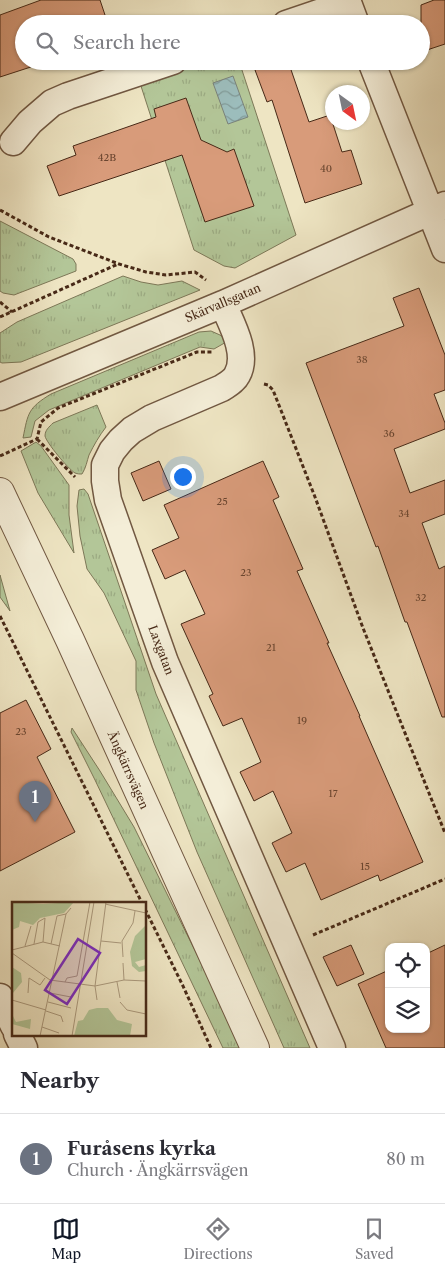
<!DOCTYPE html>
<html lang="en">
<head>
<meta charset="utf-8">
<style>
	:root { --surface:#fff; --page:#f2f2f3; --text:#2b2b33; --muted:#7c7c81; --line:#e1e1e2; --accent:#111827 }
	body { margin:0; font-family:"Libre Caslon Text",serif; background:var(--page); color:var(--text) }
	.controls { position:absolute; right:15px; bottom:15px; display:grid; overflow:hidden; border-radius:10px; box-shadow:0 1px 4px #0004 }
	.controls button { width:45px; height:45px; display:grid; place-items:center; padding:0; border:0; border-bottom:1px solid var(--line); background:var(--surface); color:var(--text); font:25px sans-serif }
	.compass { position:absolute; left:325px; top:85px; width:45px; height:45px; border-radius:50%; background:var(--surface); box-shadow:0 1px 4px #0004; rotate:147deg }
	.you { position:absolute; left:182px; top:476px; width:18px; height:18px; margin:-12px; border:4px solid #fff; border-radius:50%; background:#1a73e8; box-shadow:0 0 0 8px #1a73e833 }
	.badge { display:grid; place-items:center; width:32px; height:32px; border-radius:50%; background:var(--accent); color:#fff; font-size:16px; font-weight:700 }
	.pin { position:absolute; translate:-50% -41px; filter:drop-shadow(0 1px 2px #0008) }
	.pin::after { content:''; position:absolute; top:26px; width:18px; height:15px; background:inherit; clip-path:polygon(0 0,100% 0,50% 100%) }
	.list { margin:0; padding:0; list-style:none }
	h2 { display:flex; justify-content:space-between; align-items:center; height:65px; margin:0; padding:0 20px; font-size:21px }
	h2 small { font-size:16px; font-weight:400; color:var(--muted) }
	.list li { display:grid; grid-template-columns:32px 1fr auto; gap:15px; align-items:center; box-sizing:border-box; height:90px; padding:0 20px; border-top:1px solid var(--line) }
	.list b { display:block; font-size:19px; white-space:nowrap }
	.list p { margin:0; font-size:16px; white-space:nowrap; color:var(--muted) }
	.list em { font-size:16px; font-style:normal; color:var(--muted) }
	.icon { flex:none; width:28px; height:28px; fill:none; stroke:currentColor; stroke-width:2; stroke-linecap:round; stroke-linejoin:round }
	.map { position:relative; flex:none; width:445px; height:1048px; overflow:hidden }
	.search { position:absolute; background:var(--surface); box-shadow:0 1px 4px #0004; left:15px; right:15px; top:15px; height:55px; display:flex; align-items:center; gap:12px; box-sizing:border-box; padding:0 18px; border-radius:28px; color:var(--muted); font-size:19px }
	.sheet { height:155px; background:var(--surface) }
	nav { display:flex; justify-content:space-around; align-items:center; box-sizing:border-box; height:70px; border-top:1px solid var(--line); background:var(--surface); font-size:14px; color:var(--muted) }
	nav a { display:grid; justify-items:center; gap:2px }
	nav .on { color:var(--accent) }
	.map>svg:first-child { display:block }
	.grass { fill:url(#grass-tufts); stroke:#7d7858 }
	.water { fill:url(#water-waves); stroke:#7a827a }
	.building { fill:#d89b7a; stroke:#472917 }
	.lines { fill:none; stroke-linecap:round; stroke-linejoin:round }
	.minor-casing { stroke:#715842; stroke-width:29 }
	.tertiary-casing { stroke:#715842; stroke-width:30 }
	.path { stroke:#472917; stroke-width:3; stroke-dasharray:4 2.5; stroke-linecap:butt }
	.minor { stroke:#f4eed8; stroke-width:26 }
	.tertiary { stroke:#f4eed8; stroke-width:28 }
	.labels { text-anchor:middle; stroke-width:4.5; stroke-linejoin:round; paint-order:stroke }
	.number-label { font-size:10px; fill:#6b4630 }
	.street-label { font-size:12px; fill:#472917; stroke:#f4eed8 }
	.inset-road { fill:none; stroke:#ab9a7e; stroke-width:1 }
	.view { fill:#7b2cbf; fill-opacity:0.15; stroke:#7b2cbf; stroke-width:2.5 }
	.inset-edge { fill:none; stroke:#472917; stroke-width:2.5 }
</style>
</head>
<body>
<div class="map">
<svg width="445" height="1048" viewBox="0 0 445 1048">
	<defs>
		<pattern id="grass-tufts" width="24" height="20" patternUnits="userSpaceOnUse" patternTransform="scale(1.25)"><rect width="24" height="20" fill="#b3c698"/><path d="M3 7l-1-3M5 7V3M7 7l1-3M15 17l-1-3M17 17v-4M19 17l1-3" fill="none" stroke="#9baa82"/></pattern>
		<pattern id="water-waves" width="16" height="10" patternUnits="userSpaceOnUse" patternTransform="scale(1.25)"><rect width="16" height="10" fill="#9cbdbc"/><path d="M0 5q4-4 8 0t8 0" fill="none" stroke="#819a98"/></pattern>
	</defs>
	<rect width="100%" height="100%" fill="#eee5c3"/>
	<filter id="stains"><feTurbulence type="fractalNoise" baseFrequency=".004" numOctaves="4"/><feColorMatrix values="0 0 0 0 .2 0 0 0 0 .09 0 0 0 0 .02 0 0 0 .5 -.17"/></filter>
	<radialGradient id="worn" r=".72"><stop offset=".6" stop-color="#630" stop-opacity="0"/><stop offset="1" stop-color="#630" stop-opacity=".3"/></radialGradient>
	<path class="grass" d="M205 61H239L296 235 235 268 224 266 194 250 140 83Z
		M0 221 73 259 76 264V271L14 295 3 293 0 291Z
		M123 276 141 282 158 285 182 281 200 290 21 362 2 363 0 362V333L17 322Z
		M211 331 220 335 228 341 214 349 200 347 49 410 35 421 31 437 23 438C28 413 28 408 51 394L199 332Z
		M97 405 106 427C99 436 94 445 89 455 87 461 86 468 82 474 79 474 78 474 75 473 68 469 46 442 45 436 45 430 49 427 53 423Z
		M36 442 41 446 69 485V515L74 553 38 493 21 451Z
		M84 489 88 494 156 694 310 1048H284L197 852 154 743 136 690V661L104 593 87 569 80 536 77 506 79 490Z
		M0 575 10 611 0 597Z
		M72 728 100 771 134 827 203 967 240 1048H223L95 780 71 732Z"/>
	<path class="water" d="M233 76 248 117 228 124 213 83Z"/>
	<path class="building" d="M41 0H100L108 24H24V61H39L40 64 0 77V15Z
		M434 0H445V44L421 52V5Z
		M281 61H288L309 122 330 115 342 152 351 150 362 184 305 203 272 100 267 102 255 70Z
		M186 98 201 140 227 152 234 149 254 206 205 222 182 155 59 196 47 166 76 155 73 146 156 117 154 109Z
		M419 288 445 355V390L434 394 445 423V429L394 449 410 493 445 480V514L422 523 439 569 445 566V717H442L407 622H405L378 546 376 547 306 363 404 326 393 298Z
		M159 461 171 489 143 501 131 473Z
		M263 461 279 497 273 500 303 569 297 571 329 643H327L360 716H359L423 862 380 881 378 875 321 900 305 863 286 872 272 843 292 833 273 791 254 801 240 772 261 762 242 718 223 726 209 696 213 694 181 624 205 614 185 570 165 579 152 550 179 538 164 505Z
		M26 700 51 749 37 757 75 832 0 871V713Z
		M351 945 364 974 337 986 323 957Z
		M445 945V1048H386L358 984 389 970V1029H426V954Z"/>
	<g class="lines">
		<g class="minor-casing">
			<path id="minor" d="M347 0 356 24
				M286 24 348 3
				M371 61 445 249
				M13 142 30 122 52 103 68 96 173 61
				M223 304C231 323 249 354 237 375 234 381 228 384 222 388L152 418 132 430 121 440 112 451 105 465V481L108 500 165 662 332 1048
				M0 397 223 304 445 205
				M0 997 14 1026
				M17 1034 24 1048"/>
		</g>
		<g class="tertiary-casing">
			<path id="tertiary" d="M0 492 70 640 255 1048"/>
		</g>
		<path class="path" d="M0 210 49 237 119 264 146 272 166 275 195 272 206 280
			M0 302 12 312
			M0 317 118 264
			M264 384 268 385 273 390 315 497 363 628 445 833
			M37 439 75 477
			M0 456 37 439 41 422 58 408 197 352H212
			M0 616 142 903
			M145 909 183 986 211 1048
			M313 935 445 879"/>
		<use href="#minor" class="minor"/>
		<use href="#tertiary" class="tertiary"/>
	</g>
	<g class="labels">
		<g class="number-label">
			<text x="107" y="161">42B</text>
			<text x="326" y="172">40</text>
			<text x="362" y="363">38</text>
			<text x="389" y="437">36</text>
			<text x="222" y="505">25</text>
			<text x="404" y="517">34</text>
			<text x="246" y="576">23</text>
			<text x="421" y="601">32</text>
			<text x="271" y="651">21</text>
			<text x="302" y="724">19</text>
			<text x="21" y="735">23</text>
			<text x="333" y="797">17</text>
			<text x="365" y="870">15</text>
		</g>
		<g class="street-label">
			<text transform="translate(223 303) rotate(-23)" y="4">Skärvallsgatan</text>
			<text transform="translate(161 650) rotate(69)" y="4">Laxgatan</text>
			<text transform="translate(128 770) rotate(66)" y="4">Ängkärrsvägen</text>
		</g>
	</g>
	<g transform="translate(12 902)">
		<rect width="134" height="134" fill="#eee5c3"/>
		<path d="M0 0 31 2 62 0 52 11 28 16 21 23 8 19 7 25 0 28ZM134 23V57L123 60 127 65 134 63V69L127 70 120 64 118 50 123 34ZM0 65 9 71 10 80 1 91ZM85 106H96L105 118 120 122 118 134H62L66 119 71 118 77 108ZM0 112 4 120 19 117 18 127 0 122Z" fill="#b3c698"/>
		<path class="inset-road" d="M93 2 134 11M89 39 109 41M22 42 26 20 33 16 31 40M39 42 45 14 54 12M13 44 19 24M0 48 31 40 48 44M0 51 38 78 83 84 112 78 134 79M111 55 110 39 121 21 123 9M111 61 112 78M53 80 55 76 65 74 78 0M105 80 108 96M16 91 17 76 28 83 33 76M38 91 59 95M0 98 34 108M85 98 83 84 94 0M36 100 59 106M108 100 115 108 134 112M34 109 49 114 51 120M30 125 47 131M28 134 54 12 59 6M60 134 82 0"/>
		<path class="view" d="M66 37 88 51 55 102 33 88Z"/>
		<rect width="134" height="134" class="inset-edge"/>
	</g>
	<rect width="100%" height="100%" filter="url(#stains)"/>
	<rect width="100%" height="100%" fill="url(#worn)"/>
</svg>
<div class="controls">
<button><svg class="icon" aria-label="locate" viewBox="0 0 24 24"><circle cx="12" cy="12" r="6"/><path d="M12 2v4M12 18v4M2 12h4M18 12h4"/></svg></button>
<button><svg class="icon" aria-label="layers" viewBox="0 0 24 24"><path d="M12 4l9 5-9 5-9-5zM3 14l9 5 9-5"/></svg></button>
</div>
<svg class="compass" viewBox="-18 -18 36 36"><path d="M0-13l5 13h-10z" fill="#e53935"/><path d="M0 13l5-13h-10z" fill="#7c7c81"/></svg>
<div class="you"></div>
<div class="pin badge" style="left:35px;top:822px;background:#6b7280">1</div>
<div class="search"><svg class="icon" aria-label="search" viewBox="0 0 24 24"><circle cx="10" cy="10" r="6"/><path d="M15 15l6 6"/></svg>Search here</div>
</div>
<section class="sheet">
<h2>Nearby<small></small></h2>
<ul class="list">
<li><span class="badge" style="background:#6b7280">1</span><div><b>Furåsens kyrka</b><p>Church · Ängkärrsvägen</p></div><em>80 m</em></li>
</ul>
</section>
<nav>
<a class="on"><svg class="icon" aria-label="map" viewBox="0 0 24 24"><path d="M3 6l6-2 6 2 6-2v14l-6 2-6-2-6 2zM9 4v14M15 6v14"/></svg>Map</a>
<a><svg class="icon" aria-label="directions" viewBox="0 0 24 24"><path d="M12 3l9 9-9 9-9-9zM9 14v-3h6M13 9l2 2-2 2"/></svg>Directions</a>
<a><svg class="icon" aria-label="saved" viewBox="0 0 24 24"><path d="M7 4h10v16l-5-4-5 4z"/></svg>Saved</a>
</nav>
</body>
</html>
